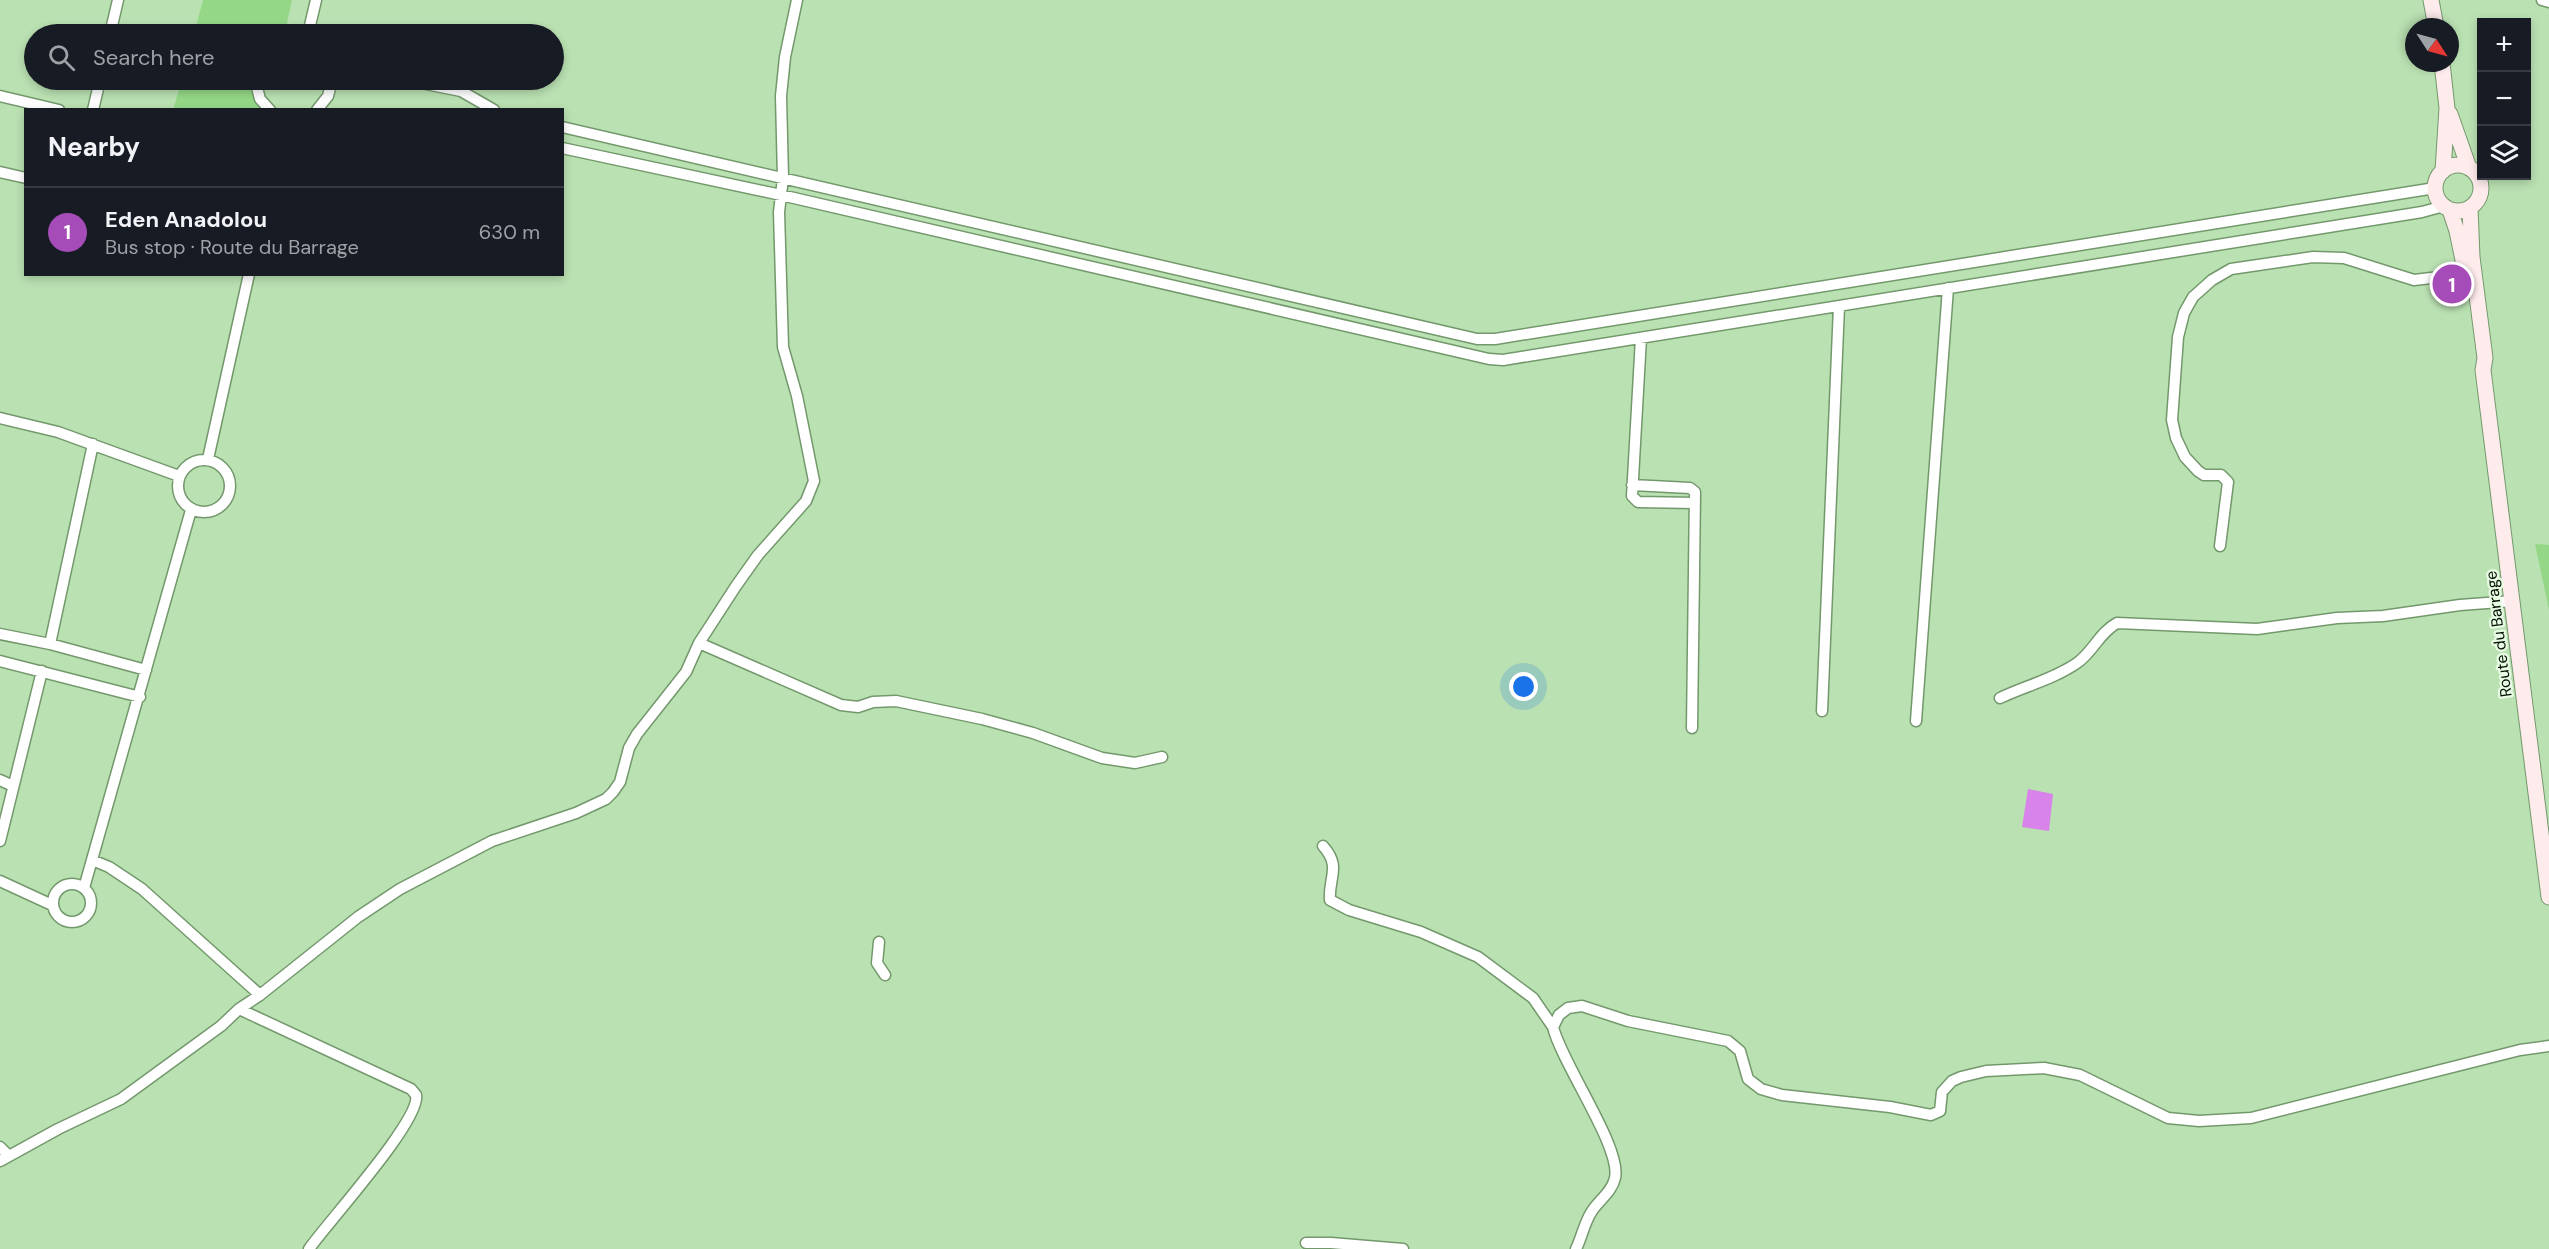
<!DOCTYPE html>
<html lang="en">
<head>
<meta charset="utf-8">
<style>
	:root { --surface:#171b24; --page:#242831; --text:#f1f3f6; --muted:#9ea1a6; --line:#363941; --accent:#a54cb8 }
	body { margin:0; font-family:"DM Sans",sans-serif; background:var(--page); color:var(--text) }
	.controls { position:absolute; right:18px; top:18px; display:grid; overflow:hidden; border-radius:0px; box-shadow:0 3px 9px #0003 }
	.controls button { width:54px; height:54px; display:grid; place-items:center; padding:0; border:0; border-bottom:2px solid var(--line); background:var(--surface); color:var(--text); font:30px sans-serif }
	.compass { position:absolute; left:2405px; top:18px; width:54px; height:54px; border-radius:50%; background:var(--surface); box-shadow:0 3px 9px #0003; rotate:126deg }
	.you { position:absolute; left:1524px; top:687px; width:21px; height:21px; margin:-15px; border:4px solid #fff; border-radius:50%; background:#1a73e8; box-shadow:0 0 0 9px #1a73e833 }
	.badge { display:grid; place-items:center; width:39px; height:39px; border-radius:50%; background:var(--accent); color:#fff; font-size:20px; font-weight:700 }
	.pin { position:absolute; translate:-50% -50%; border:3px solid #fff; box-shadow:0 2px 6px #0006 }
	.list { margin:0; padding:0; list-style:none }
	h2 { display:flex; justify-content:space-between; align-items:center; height:78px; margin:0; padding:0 24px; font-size:26px }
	h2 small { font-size:20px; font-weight:400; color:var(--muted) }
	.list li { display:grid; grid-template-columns:39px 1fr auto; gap:18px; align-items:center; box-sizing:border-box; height:90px; padding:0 24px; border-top:2px solid var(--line) }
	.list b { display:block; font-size:22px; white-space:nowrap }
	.list p { margin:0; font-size:20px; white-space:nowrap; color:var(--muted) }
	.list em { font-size:20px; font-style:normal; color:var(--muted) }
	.icon { flex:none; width:33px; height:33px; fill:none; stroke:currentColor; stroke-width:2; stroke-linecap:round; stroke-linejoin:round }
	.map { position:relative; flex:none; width:2549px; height:1249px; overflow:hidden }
	.search { position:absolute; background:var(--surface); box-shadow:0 3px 9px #0003; left:24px; top:24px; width:540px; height:66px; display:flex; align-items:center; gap:15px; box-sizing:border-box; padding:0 21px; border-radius:33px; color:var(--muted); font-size:22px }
	.panel { position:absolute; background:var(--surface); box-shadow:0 3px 9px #0003; left:24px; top:108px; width:540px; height:168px; border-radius:0px }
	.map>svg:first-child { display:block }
	.green { fill:#94d887 }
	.water { fill:#d783e9 }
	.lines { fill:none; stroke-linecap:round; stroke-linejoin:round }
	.street-casing { stroke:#73986c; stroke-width:13 }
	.secondary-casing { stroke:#73986c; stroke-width:17 }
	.street { stroke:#fff; stroke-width:10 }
	.secondary { stroke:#feecec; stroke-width:15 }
	.labels { text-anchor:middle; stroke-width:4.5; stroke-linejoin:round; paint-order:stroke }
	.street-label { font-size:16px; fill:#051203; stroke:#e8fce4 }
</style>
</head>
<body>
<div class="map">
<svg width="2549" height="1249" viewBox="0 0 2549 1249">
	<rect width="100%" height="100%" fill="#bae1b2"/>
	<path class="green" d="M203 0H292L286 28 272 34H194Z
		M182 80H253L268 110H173Z
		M2535 544 2549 545V610Z"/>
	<path class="water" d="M2028 789 2053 794 2049 831 2022 827Z"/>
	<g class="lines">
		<g class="street-casing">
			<path id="street" d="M2542 0 2549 2
				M110 34 118 0
				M308 34 316 0
				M255 80 260 99 270 110
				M406 80 461 91 494 110
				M0 96 59 110
				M93 110 100 80
				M317 110 328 96 332 80
				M562 127 1477 339H1495L2435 188
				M562 148 781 195 1489 359 1503 360 2422 212 2444 206
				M0 172 26 178
				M1641 338 1632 496 1638 502 1695 503
				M0 418 58 432 179 476
				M208 459 249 274
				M178 486a26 26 0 1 1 52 0a26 26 0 1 1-52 0Z
				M1632 485 1690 488 1695 492 1692 728
				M2220 546 2228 482 2221 475H2204L2198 471 2185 457 2176 438 2172 420 2178 337 2184 313 2193 297 2212 280 2231 269 2313 257 2344 258 2414 280 2465 274
				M0 634 50 644 146 670
				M699 643 841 705 858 707 873 702 896 701 982 719 1033 733 1102 758 1135 763 1162 757
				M50 644 93 444
				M0 661 140 697
				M2000 698C2025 686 2054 679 2077 663 2093 652 2099 633 2117 623L2257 629 2337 618 2383 616 2460 605 2513 601
				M1822 711 1839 306
				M1916 721 1948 288
				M0 780 13 786
				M0 841 42 671
				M1323 846C1342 867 1328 878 1330 900L1349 910 1421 932 1478 957 1533 998 1553 1027
				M92 860 109 867 142 889 260 995
				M0 881 52 905
				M53 903a19 19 0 1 1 38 0a19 19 0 1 1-38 0Z
				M84 888 191 510
				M879 942 877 963 885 975
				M239 1009 411 1089 416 1095C422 1119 327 1223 309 1249
				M0 1147 9 1156
				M0 1161 58 1129 121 1099 221 1026 239 1009 260 995 358 917 400 889 492 841 576 813 606 799 613 792 620 782 629 748 637 734 686 672 699 643 736 586 758 555 806 501 814 481 797 396 783 347 779 212 783 178 781 96 785 57 797 0
				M1306 1243H1331L1403 1249
				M1576 1249C1582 1237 1584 1223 1592 1211 1599 1200 1612 1192 1615 1178 1622 1148 1562 1064 1553 1027L1559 1015 1568 1008 1582 1006 1628 1021 1728 1041 1740 1051 1748 1079 1761 1089 1782 1095 1890 1107 1931 1115 1940 1111 1942 1092 1952 1081 1961 1077 1986 1071 2044 1068 2080 1075 2168 1118 2199 1121 2251 1118 2520 1050 2549 1046"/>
		</g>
		<g class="secondary-casing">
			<path id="secondary" d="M2431 0 2436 27
				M2442 63 2447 108 2443 171
				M2450 114 2469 168
				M2435 188a23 23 0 1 1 46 0a23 23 0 1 1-46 0Z
				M2470 208 2472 257 2485 358 2483 370 2549 897
				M2450 210 2457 231 2464 265"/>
		</g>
		<use href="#street" class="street"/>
		<use href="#secondary" class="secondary"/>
	</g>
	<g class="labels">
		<g class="street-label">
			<text transform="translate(2498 634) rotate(-97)" y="6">Route du Barrage</text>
		</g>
	</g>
</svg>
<div class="controls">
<button>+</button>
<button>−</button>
<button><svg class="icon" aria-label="layers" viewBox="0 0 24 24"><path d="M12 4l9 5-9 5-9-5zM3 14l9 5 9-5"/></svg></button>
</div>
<svg class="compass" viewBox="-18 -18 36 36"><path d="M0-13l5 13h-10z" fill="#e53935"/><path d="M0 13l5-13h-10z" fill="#9ea1a6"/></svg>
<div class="you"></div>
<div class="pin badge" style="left:2452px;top:284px">1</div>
<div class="search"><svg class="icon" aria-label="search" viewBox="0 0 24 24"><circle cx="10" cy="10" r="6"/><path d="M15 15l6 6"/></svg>Search here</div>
<section class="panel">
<h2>Nearby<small></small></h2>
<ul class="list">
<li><span class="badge">1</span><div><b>Eden Anadolou</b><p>Bus stop · Route du Barrage</p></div><em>630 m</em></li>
</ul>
</section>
</div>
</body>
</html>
